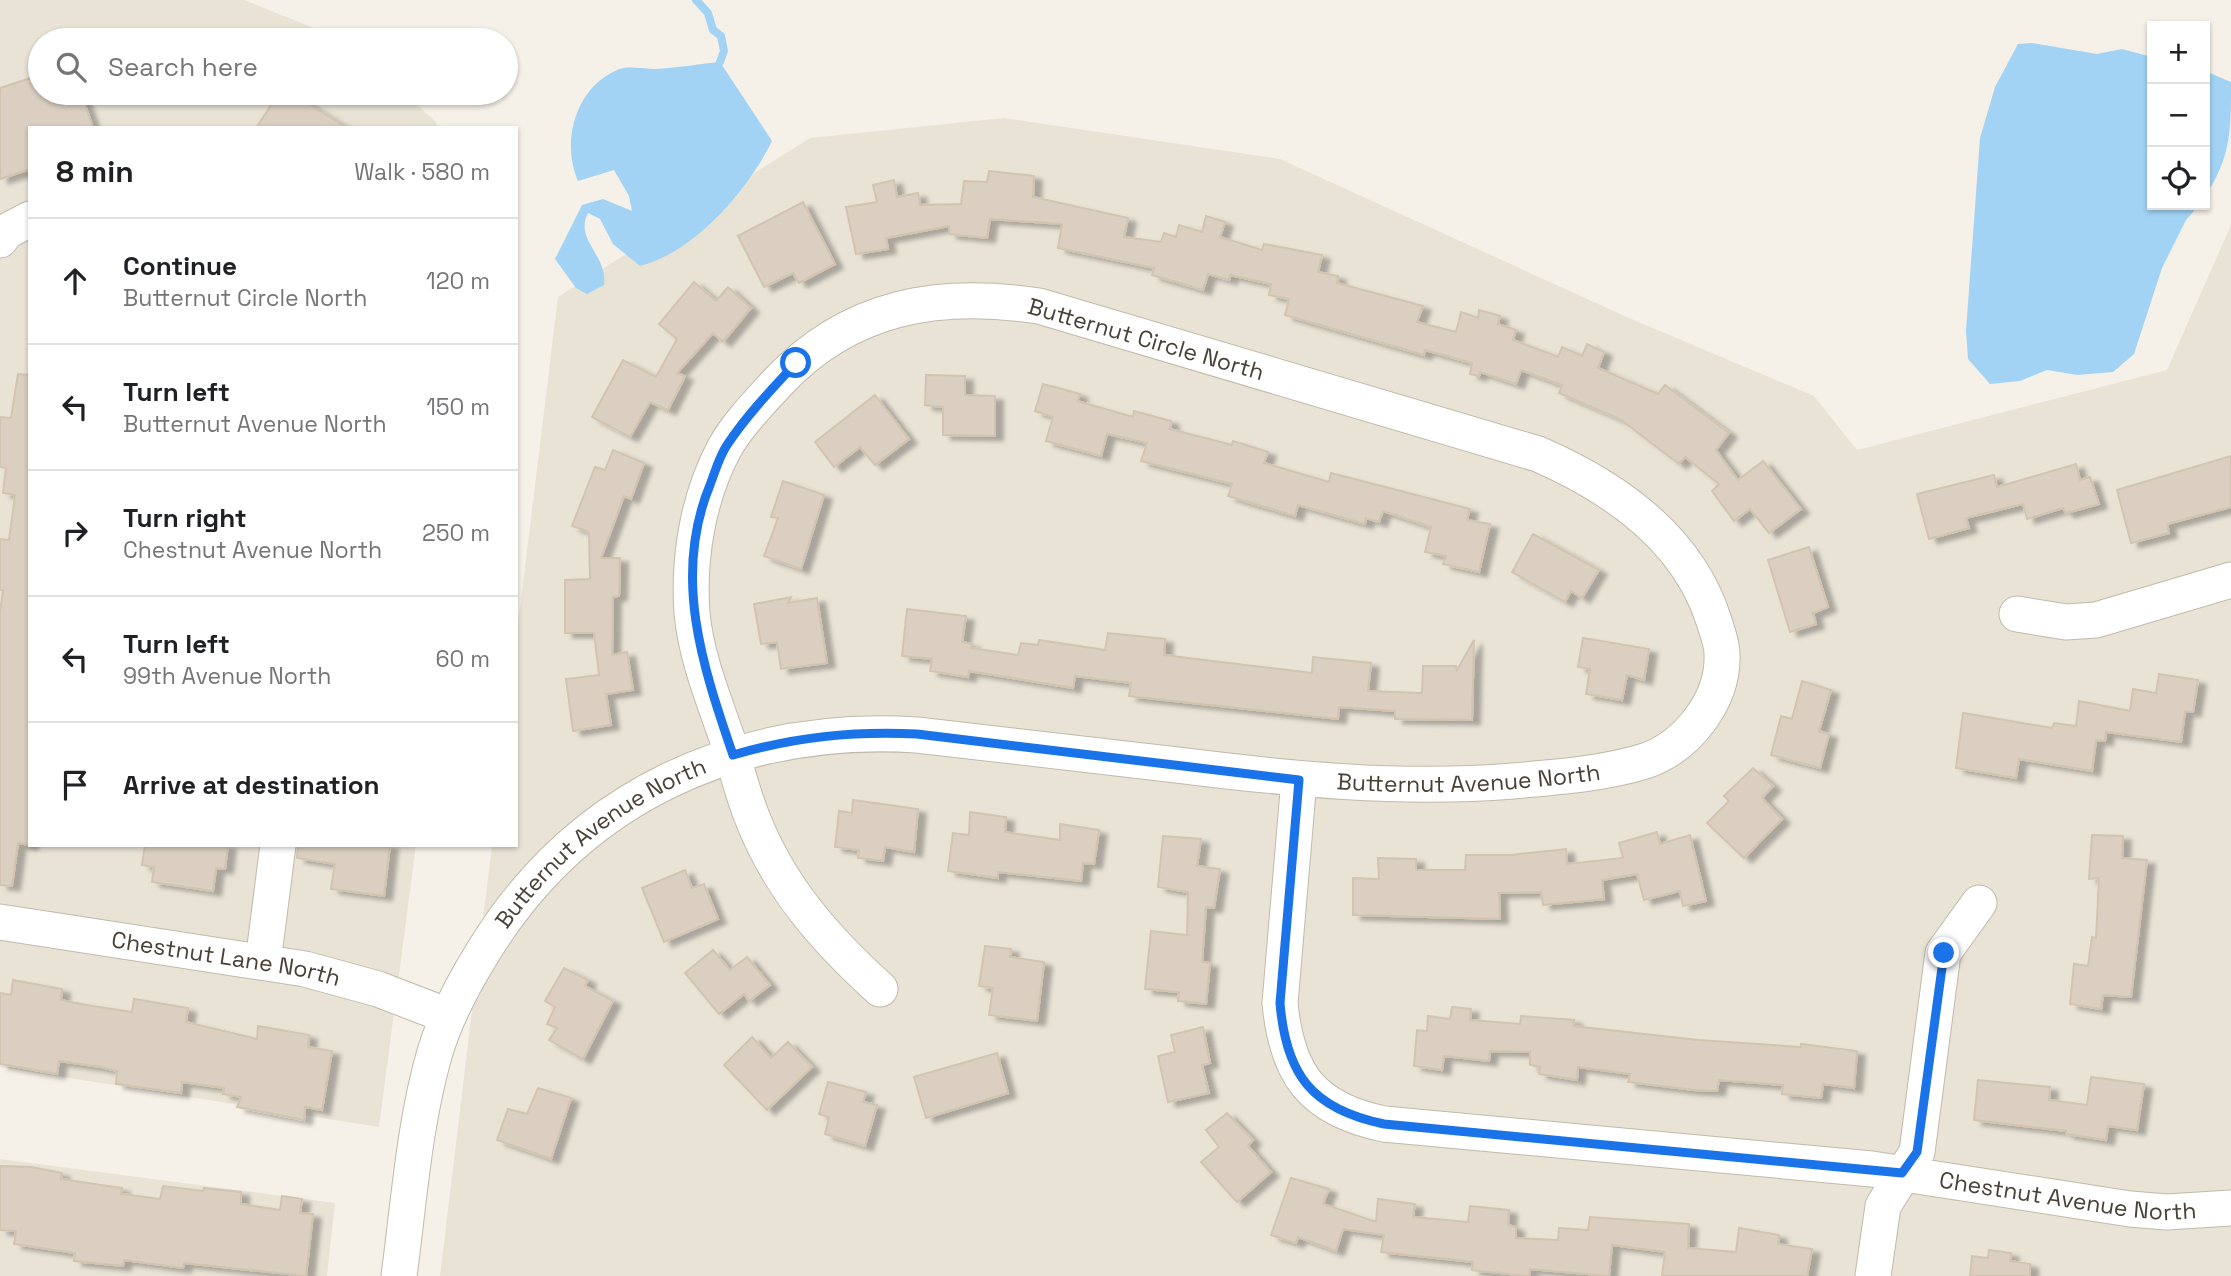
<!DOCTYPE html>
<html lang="en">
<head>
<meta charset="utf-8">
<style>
	:root { --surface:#fff; --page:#f6f6f6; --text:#202124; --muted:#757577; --line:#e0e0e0 }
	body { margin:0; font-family:"Space Grotesk",sans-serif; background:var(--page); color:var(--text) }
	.controls { position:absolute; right:21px; top:21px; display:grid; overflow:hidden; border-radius:0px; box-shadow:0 2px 5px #0004 }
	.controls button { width:63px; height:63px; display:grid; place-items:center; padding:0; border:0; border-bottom:2px solid var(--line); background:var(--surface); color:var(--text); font:35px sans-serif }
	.stop { position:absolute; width:21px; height:21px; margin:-16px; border:5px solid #1a73e8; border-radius:50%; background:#fff }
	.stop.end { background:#1a73e8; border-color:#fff; box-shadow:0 2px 7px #0008 }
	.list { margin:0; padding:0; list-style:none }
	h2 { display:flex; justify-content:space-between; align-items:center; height:91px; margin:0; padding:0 28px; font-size:30px }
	h2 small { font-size:23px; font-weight:400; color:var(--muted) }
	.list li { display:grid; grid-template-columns:46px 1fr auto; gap:21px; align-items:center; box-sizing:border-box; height:126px; padding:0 28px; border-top:2px solid var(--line) }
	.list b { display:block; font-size:26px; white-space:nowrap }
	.list p { margin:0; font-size:23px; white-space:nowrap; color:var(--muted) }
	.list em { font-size:23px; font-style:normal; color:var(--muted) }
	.icon { flex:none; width:38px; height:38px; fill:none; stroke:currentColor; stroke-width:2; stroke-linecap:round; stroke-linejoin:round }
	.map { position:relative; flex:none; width:2231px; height:1276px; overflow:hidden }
	.search { position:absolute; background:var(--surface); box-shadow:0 2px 5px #0004; left:28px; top:28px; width:490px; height:77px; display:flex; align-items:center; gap:18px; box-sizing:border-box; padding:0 24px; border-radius:38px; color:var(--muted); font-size:26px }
	.panel { position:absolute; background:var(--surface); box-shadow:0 2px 5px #0004; left:28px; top:126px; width:490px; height:721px; border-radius:0px }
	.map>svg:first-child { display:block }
	.residential { fill:#e9e3d6 }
	.water { fill:#a2d3f4 }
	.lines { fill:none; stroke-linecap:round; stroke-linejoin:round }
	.stream { stroke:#a2d3f4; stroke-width:8 }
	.building { fill:#dacfc0; stroke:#d2c4b0; stroke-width:2; filter:url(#shadow) }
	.minor-casing { stroke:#c1b9aa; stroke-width:37 }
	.minor { stroke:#fff; stroke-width:35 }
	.route { stroke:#1a73e8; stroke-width:9 }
	.labels { text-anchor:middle; stroke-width:7; stroke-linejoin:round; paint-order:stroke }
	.street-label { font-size:23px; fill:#494136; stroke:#fff }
</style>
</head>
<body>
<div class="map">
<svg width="2231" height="1276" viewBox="0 0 2231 1276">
	<defs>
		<filter id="shadow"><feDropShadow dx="8" dy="4.5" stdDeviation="2" flood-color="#0004"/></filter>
	</defs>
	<rect width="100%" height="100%" fill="#f5f1e8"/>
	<path class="residential" d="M0 0H244L344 40H40V93H404L436 122 438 128H30V845H416L379 1127 0 1067Z
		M1004 118 1280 159 1629 318 1814 396 1857 450 2167 370 2231 225V1276H440L492 845H516V641L558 297 810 138Z
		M0 1159 335 1203 327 1276H0Z"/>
	<path class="water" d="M2032 43 2097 54 2122 49 2152 57V205H2199L2186 220 2162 268 2134 354 2113 372 2077 375 2047 370 2020 381 1990 384 1968 359 1966 331 1980 138 1995 87 2018 44Z
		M720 62 772 141C748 190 695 252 640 266L613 244 600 219 588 213C574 240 608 255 604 285L587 294 576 288 555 259 582 205 603 199 632 211 629 196 614 170 578 181C561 142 575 88 617 70 627 65 644 69 655 69 677 68 699 64 720 62Z
		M2205 71 2231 82C2231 132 2231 156 2205 197Z"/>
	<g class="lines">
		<path class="stream" d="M696 0 708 13 713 30 721 36 724 51 720 62"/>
	</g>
	<path class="building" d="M40 75V93H81L93 128H30V169L0 179V88Z
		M279 93H292L347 128H256Z
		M989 171 1034 176 1033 197 1128 218 1124 237 1161 242 1164 233 1176 237 1179 225 1202 232 1206 216 1225 222 1220 237 1262 250 1264 244 1322 255 1318 272 1338 276 1337 283 1423 306 1417 322 1456 332 1461 312 1478 318 1479 310 1500 316 1498 324 1516 330 1513 340 1558 357 1562 347 1582 356 1587 344 1604 352 1598 368 1658 394 1665 385 1729 433 1716 450 1738 480 1763 461 1801 509 1769 533 1750 509 1734 521 1712 491 1719 484 1685 457 1679 464 1620 419 1559 393 1562 385 1521 370 1516 384 1480 372 1479 376 1470 374 1472 363 1425 350 1424 355 1285 315 1289 299 1269 295 1271 284 1230 275 1229 280 1208 274 1203 290 1152 275 1154 268 1058 248 1062 224 990 219 987 238 949 234V226L886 238 888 249 856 254 846 207 877 202 873 185 894 180 897 197 918 193 920 205 961 204 964 181 987 182Z
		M803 202 835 264 799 283 793 273 764 287 738 236Z
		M694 282 716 301 728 287 751 308 723 342 713 333 677 373 685 376 668 410 650 402 630 437 592 417 623 360 656 377 677 339 659 324Z
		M18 374 30 375V845L18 843 12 886 0 885V612L3 590H0V539L9 540 15 495 3 493 6 468 0 467V417L11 418Z
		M926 375 965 376V395L995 396V436L943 435V407L925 405Z
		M1043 384 1080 394 1077 401 1133 417 1134 411 1171 421 1170 429 1232 445 1233 441 1268 452 1264 463 1329 482 1331 473 1470 509 1467 520 1490 524 1479 572 1443 564 1446 556 1425 552 1431 527 1383 511 1379 522 1366 518 1365 524 1298 505 1295 516 1228 496 1232 484 1141 461 1147 443 1107 434 1101 456 1046 441 1053 417 1035 411Z
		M875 395 909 439 875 465 860 447 834 467 815 442Z
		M613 450 644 463 631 499 624 496 601 558H620L619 596 613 597 612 655 627 652 633 690 606 694 611 725 573 731 566 679 599 675 594 633H565V580L590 579 589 532 572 526 595 467 605 470Z
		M2231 456V507L2167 524 2169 533 2131 543 2117 490Z
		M2076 464 2080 480 2090 477 2099 504 2066 513 2063 508 2027 519 2023 504 1966 518 1969 528 1929 539 1917 494 1994 475 1997 487Z
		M783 481 824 495 801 569 764 556 778 518 771 517Z
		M1533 534 1599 570 1582 598 1571 591 1565 602 1512 572Z
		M1809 547 1828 607 1813 613 1816 624 1790 632 1768 560Z
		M791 597 788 603 817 598 827 663 781 669 777 642 761 644 754 604Z
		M907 609 966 616 962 642 972 644 971 648 1018 655 1021 643 1038 645 1039 640 1105 650 1108 633 1165 639 1164 655 1312 673 1313 657 1371 663 1368 691 1422 693 1423 666H1456L1457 670 1474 640 1472 720 1395 719V711L1339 707 1338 719 1129 696 1131 683 1075 676 1073 688 969 671 968 677 930 671 932 659 902 656Z
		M1583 638 1649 649 1644 680 1627 675 1622 700 1586 694 1590 669 1578 667Z
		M2159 674 2198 680 2193 712 2185 711 2181 742 2106 732 2105 741 2096 740 2092 771 2019 759 2016 778 1956 768 1963 713 2052 728 2054 723 2076 726 2079 701 2130 711 2133 689 2156 693Z
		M1802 681 1831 690 1819 731 1829 734 1820 768 1771 755 1781 716 1792 719Z
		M1753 768 1773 786 1762 798 1782 819 1744 858 1707 823 1729 801 1724 796Z
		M853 800 918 809 914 852 885 847 883 861 858 858 859 850 835 847 839 811 852 813Z
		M970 812 1006 817 1005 832 1060 840V824L1099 830 1094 864 1083 863 1081 881 998 872V878L948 871 953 833 969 835Z
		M1657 832 1660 844 1690 835 1706 901 1683 906 1680 891 1644 900 1637 874 1602 880 1604 899 1543 905 1541 892 1499 893 1500 919 1353 915V878L1379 879 1378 858 1416 859V870H1465L1466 855H1510L1566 849 1567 864 1623 858 1619 843Z
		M2092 835 2123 836 2122 858 2147 860 2131 997 2103 995 2101 1009 2070 1004 2074 964 2088 966 2092 937 2096 938 2099 878 2089 879Z
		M1163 836 1201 839 1197 866 1220 869 1214 908 1206 907 1202 962 1210 963 1206 1004 1178 1001 1179 992 1145 989 1151 931 1187 935 1188 892 1158 887Z
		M145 845H228L225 869 216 868 213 891 152 882 154 867 142 865Z
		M298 845H390L384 896 331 889 335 864 297 858Z
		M685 870 692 888 704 884 718 919 664 942 642 888Z
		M985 946 1011 949 1010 957 1044 962 1037 1021 989 1015 993 988 979 986Z
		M713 950 730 970 747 957 770 985 749 1001 744 994 719 1014 685 973Z
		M564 968 588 980 585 986 613 1001 583 1059 549 1040 557 1028 547 1024 555 1007 545 1001Z
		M13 980 62 989 61 1000 86 1005 132 1012 134 999 188 1008 186 1022 257 1039 258 1026 309 1035 308 1047 332 1051 322 1110 305 1107 304 1120 237 1107 241 1097 223 1094 224 1088 182 1082 181 1093 116 1084 117 1071 101 1067 59 1061 57 1074 0 1064V993L11 995Z
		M1452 1007 1471 1009 1470 1020 1520 1024 1521 1016 1574 1020 1573 1026 1698 1040 1801 1047V1044L1857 1051 1854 1088 1823 1084 1821 1098 1782 1094 1783 1085 1719 1080 1717 1091 1694 1090 1628 1082 1630 1074 1578 1067 1577 1080 1539 1074 1540 1067 1530 1065V1052L1490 1051 1489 1061 1444 1056 1442 1070 1414 1066 1417 1030 1427 1031 1428 1016 1450 1019Z
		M1203 1027 1210 1063 1202 1065 1209 1093 1168 1102 1158 1056 1175 1052 1171 1035Z
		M752 1037 771 1058 788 1042 812 1067 767 1110 724 1065Z
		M997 1053 1008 1093 926 1118 914 1077Z
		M2091 1077 2144 1084 2137 1130 2108 1126 2106 1140 2066 1134V1131L1974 1120 1978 1080 2050 1087 2049 1100 2087 1105Z
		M828 1082 866 1092 863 1102 877 1105 865 1146 825 1134 829 1117 819 1114Z
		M538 1088 571 1098 551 1159 497 1140 508 1109 527 1114Z
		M1227 1113 1253 1140 1248 1146 1271 1172 1237 1202 1201 1162 1219 1147 1206 1130Z
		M0 1166 31 1167 62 1173 61 1179 122 1188 121 1194 160 1199 163 1186 203 1191 204 1188 241 1192V1204L280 1210 282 1196 302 1199 300 1213 313 1214 306 1276 184 1263 183 1268 124 1260 123 1266 74 1261 75 1253 14 1244 16 1231 0 1230Z
		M1291 1178 1329 1189 1323 1204 1376 1222 1378 1199 1415 1204 1413 1217 1468 1222 1470 1206 1509 1210 1508 1225 1516 1227V1238L1558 1240 1559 1228 1588 1230 1590 1217 1689 1224 1688 1248 1736 1252 1739 1228 1779 1235 1778 1244 1812 1249 1807 1276H1662L1665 1252 1612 1245 1609 1276 1530 1269 1529 1276 1472 1270 1473 1262 1381 1252 1384 1235 1343 1229 1336 1251 1298 1237 1296 1243 1271 1235Z
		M1989 1250 2011 1253 2010 1261 2030 1264V1276H1970L1972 1256 1988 1258Z"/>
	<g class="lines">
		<g class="minor-casing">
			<g id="minor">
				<path d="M0 240 7 231 30 219"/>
				<path d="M2017 614 2066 622 2096 620 2231 580"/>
				<path id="s1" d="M1299 780 1280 1003C1287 1075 1312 1109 1384 1124L1872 1169 2130 1209 2167 1212 2231 1208"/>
				<path id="s2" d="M0 922 305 969 378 989 448 1016"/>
				<path d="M263 962 278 845"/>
				<path id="s3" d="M399 1276C409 1202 414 1124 435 1052 446 1016 463 984 483 952 578 796 737 724 917 735 1003 745 1090 755 1177 765 1289 779 1399 790 1513 781 1556 777 1603 774 1645 761 1687 747 1724 700 1722 654 1722 643 1717 631 1714 621 1688 538 1614 487 1538 454L1039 306C939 291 850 305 777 383 759 403 737 425 724 449 698 498 688 558 692 613 696 657 714 700 728 741 736 766 742 792 752 817 779 887 825 939 880 989"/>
				<path d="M1873 1276 1883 1206 1917 1152 1943 953 1979 903"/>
			</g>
		</g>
		<use href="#minor" class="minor"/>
	</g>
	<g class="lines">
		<path class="route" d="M796 363C771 390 747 415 727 445 719 457 715 472 710 485 672 577 703 667 733 755 795 737 852 731 917 734L1299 780 1280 1003C1286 1075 1312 1109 1384 1124L1902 1173 1917 1152 1944 953"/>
	</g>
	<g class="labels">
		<g class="street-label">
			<text transform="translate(1146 339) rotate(16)" y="8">Butternut Circle North</text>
			<text dy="8" stroke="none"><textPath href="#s3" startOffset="1404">Butternut Avenue North</textPath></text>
			<text dy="8" stroke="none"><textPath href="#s3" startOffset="502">Butternut Avenue North</textPath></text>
			<text dy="8" stroke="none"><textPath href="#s2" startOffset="229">Chestnut Lane North</textPath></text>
			<text dy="8" stroke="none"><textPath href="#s1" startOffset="1087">Chestnut Avenue North</textPath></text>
		</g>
	</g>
</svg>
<div class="controls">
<button>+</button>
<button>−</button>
<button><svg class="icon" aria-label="locate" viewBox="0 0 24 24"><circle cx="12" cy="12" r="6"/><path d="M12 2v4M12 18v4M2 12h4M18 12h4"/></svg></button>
</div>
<div class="stop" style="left:796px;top:363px"></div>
<div class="stop end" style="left:1944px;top:953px"></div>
<div class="search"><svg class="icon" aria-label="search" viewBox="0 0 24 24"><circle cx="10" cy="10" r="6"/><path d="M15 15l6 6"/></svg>Search here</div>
<section class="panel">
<h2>8 min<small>Walk · 580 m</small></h2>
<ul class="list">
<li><svg class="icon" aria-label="ahead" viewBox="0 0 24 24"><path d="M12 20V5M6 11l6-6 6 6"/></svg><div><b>Continue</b><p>Butternut Circle North</p></div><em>120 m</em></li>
<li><svg class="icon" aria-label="left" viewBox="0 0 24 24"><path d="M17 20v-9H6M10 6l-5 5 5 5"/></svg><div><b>Turn left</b><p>Butternut Avenue North</p></div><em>150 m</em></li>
<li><svg class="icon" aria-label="right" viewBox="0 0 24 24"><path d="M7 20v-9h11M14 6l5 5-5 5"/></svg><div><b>Turn right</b><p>Chestnut Avenue North</p></div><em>250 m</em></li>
<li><svg class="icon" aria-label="left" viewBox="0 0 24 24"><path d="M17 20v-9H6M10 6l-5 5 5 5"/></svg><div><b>Turn left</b><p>99th Avenue North</p></div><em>60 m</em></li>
<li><svg class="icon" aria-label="arrive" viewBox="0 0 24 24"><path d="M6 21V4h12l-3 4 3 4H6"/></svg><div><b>Arrive at destination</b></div></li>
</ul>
</section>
</div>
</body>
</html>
